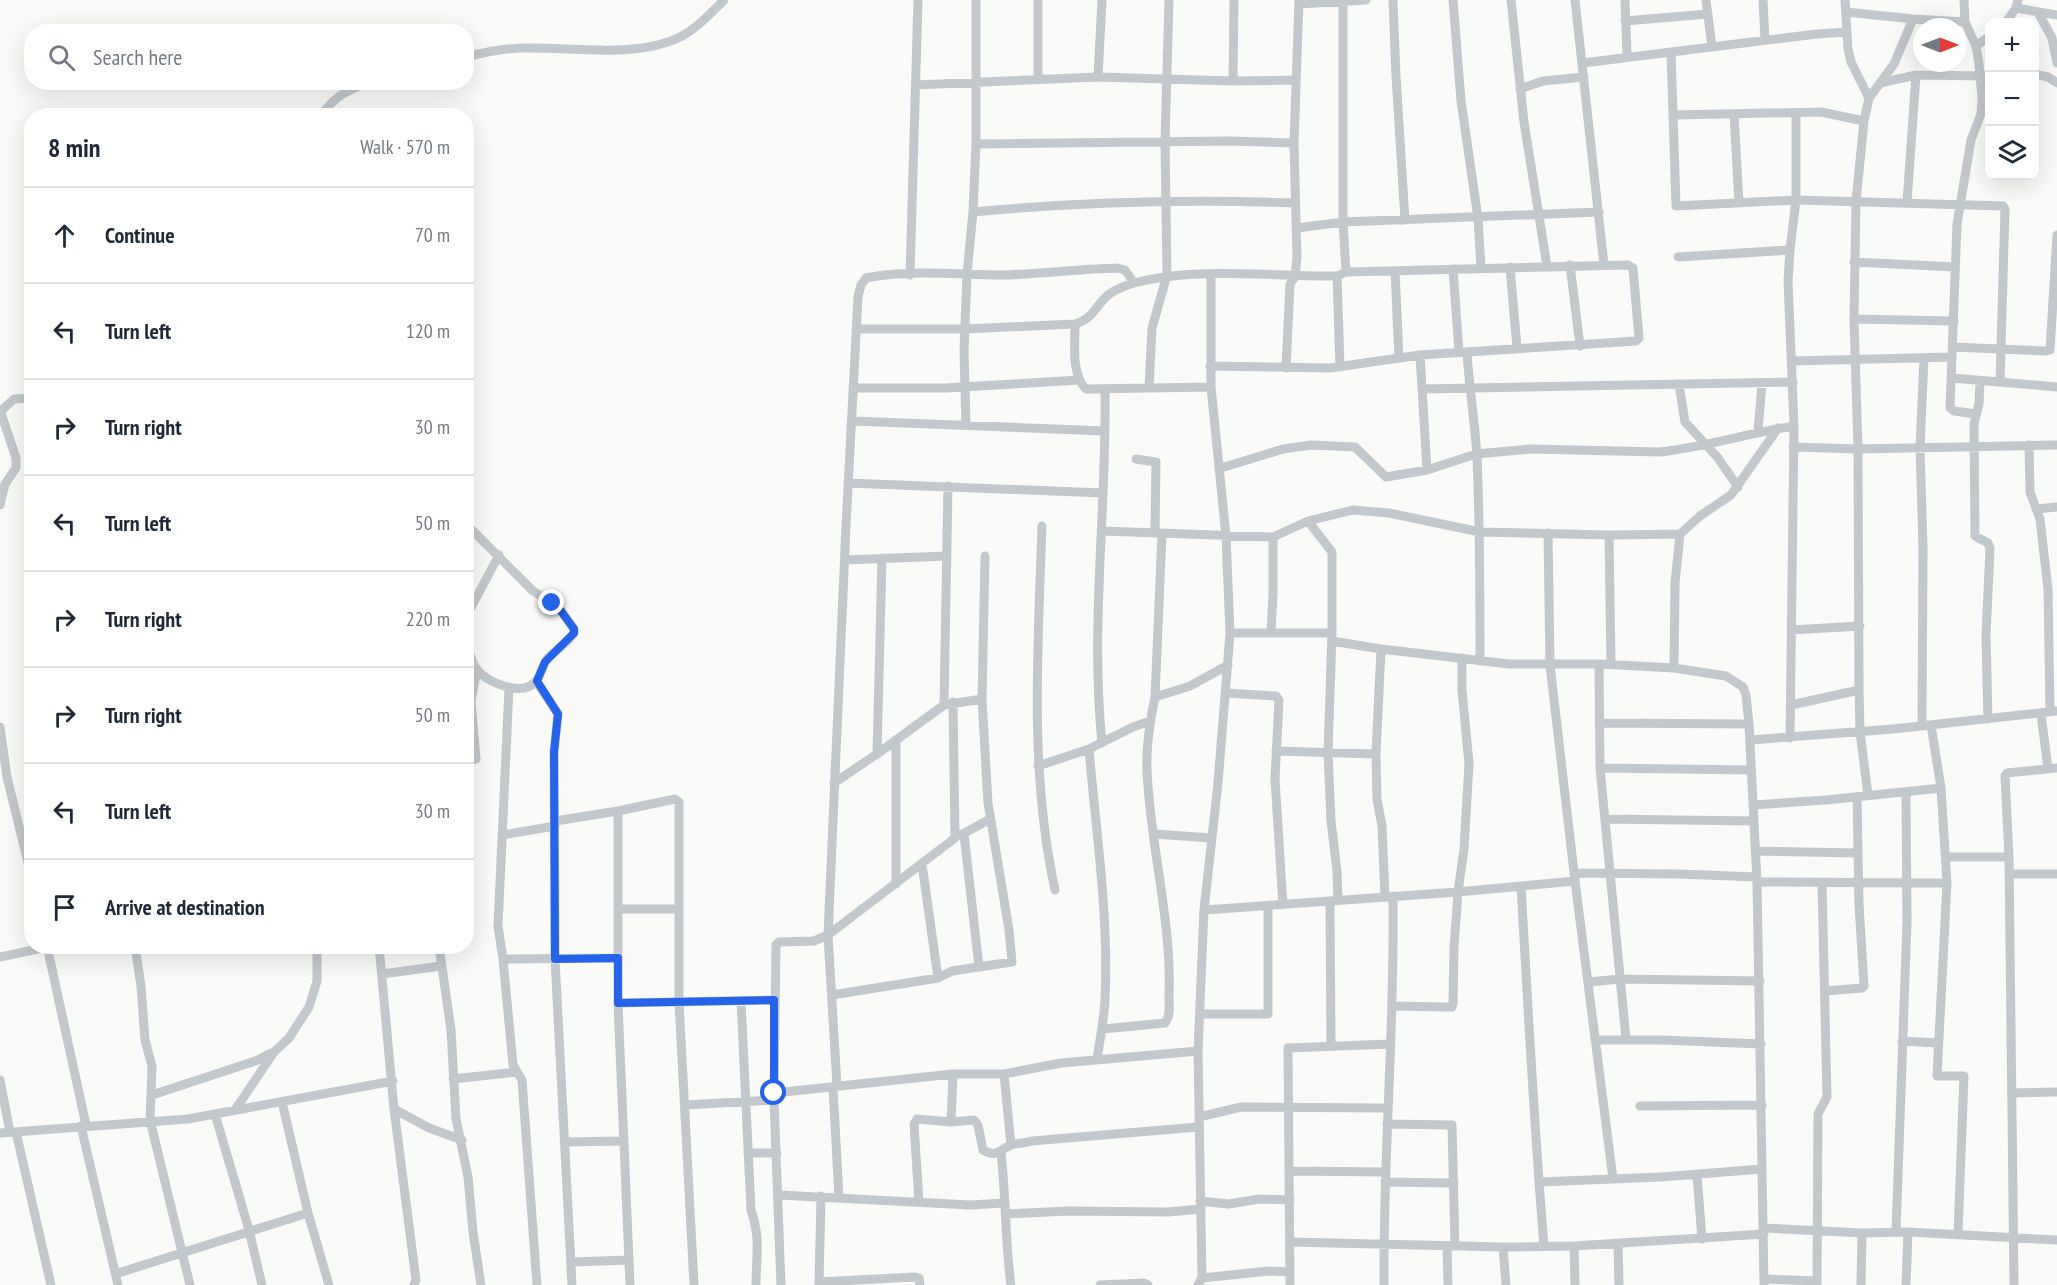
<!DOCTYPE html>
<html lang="en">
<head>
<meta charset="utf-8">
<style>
	:root { --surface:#fff; --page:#f2f2f3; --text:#1f2937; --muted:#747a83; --line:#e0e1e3 }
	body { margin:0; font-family:"PT Sans Narrow",sans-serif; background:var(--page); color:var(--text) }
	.controls { position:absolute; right:18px; top:18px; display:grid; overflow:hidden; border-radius:12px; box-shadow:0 6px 24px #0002 }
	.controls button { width:54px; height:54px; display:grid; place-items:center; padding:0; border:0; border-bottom:2px solid var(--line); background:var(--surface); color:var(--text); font:30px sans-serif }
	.compass { position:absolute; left:1913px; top:18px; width:54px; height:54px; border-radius:50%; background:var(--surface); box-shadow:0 6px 24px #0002; rotate:90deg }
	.stop { position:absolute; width:18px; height:18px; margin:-14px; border:4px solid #2563eb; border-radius:50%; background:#fff }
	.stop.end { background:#2563eb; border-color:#fff; box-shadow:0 2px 6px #0008 }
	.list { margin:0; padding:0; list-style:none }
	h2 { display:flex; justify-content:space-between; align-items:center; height:78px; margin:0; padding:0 24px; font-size:26px }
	h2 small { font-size:20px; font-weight:400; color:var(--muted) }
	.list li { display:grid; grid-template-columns:39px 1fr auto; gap:18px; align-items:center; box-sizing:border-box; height:96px; padding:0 24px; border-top:2px solid var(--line) }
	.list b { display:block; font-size:22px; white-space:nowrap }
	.list em { font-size:20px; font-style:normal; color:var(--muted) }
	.icon { flex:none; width:33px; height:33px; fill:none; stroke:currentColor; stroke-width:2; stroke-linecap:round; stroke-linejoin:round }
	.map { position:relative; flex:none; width:2057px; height:1285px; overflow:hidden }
	.search { position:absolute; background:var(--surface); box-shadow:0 6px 24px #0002; left:24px; top:24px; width:450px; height:66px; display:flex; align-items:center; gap:15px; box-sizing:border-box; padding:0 21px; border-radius:24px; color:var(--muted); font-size:22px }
	.panel { position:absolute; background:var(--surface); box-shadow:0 6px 24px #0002; left:24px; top:108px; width:450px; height:846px; border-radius:24px }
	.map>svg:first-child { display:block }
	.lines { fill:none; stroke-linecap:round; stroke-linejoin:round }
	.street { stroke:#c3c8cc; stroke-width:9 }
	.route { stroke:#2563eb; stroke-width:8 }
</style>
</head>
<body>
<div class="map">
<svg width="2057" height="1285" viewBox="0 0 2057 1285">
	<rect width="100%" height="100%" fill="#fafaf8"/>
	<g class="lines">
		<path class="street" d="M1038 0V79
			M1393 0 1396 76 1405 220
			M1453 0 1461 101 1478 218 1481 268
			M1511 0 1524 122 1547 266
			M1575 0 1604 265
			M1625 0 1627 56
			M1706 0 1712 47
			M1763 0 1765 40
			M1845 0 1848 49 1851 62 1869 98
			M1964 0 1965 22 1976 46 1979 64 1982 98 1981 114 1971 140 1957 224 1950 408 1954 411 1976 414
			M1343 2V222L1346 272
			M1299 4 1366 0
			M2016 8 2057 15
			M1846 12 1913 19 1965 22
			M2038 12 2052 38 2057 63
			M1625 21 1708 14
			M2006 22 2016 8 2018 0
			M1976 46 1990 36
			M1671 52 1676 206 1796 200 2003 206 2005 209 2000 382
			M466 57C485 52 507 48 526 48 574 47 638 59 682 36 698 27 711 13 724 0
			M1583 63 1817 34 1847 32
			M2034 74 2048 77 2057 83
			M1098 77 1102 0
			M1233 81 1234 0
			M1880 83 1916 75 1990 76
			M916 85 1098 77 1233 81 1296 80
			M1520 89 1543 81 1584 77
			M1734 114 1739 203
			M1674 115 1821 112 1864 121
			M321 116C334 96 347 91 368 82
			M976 144 1230 141 1294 143 1299 0
			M1907 202 1916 75
			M973 212C1080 202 1188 199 1295 203
			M1297 228 1343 222 1599 212
			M1678 257 1790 250
			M1854 262 1955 267
			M1570 265 1580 346
			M1510 267 1517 348
			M1453 269 1459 352
			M1395 271 1399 358
			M910 275 918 0
			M1337 276 1340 367
			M1854 319 1954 321
			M1075 324C1075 343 1071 375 1086 389L1211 387
			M857 329H965L1075 324C1091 320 1094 309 1105 298 1112 290 1124 286 1134 283 1197 266 1272 277 1337 276L1346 272 1628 265 1633 268 1639 338 1636 341 1420 355 1330 368 1210 366
			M1953 347 2046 351 2050 350 2057 235
			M1467 352C1469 387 1475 422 1477 457 1480 525 1480 593 1480 661
			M1420 355 1427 470
			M1792 361 1952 357
			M1286 368 1290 284 1295 277 1297 257 1294 143
			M1952 378 2057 387
			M1980 381 1979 404 1974 424 1975 536 1988 543 1990 548 1986 636 1988 719
			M1679 384 1685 422 1718 458 1738 487
			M1149 387 1152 328 1167 275 1165 142 1169 0
			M854 388H946L1080 380
			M1422 389 1793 382
			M0 410 16 458V468L5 484 0 505
			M1 411 14 399 32 398
			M853 421 1105 431
			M966 425 964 351 967 274 973 212 976 144V0
			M1758 431 1762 383
			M2029 445 2030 492 2040 519 2048 589 2050 712
			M1793 447 1858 449 2057 445
			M1136 459 1156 462 1155 533
			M1221 468 1283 449 1311 445 1355 447 1386 477 1427 470 1476 454 1531 449 1660 452C1704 447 1749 433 1794 426
			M848 483 1103 493
			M2036 509 2057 507
			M1308 521 1332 552V633L1328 753 1331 821 1337 871 1338 900
			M466 524 533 591 552 603 561 611 574 629V633C568 643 555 650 547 659 542 666 541 674 537 680 524 698 488 683 477 670 472 664 472 655 466 649
			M1042 526C1038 648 1029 770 1055 890
			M1102 531 1273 537 1308 521 1353 510 1389 513 1480 532 1609 535 1680 534
			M1548 533 1550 665 1575 881 1613 1179
			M1609 535 1611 664
			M845 560 947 556
			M466 617 499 555
			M1791 630 1860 626
			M1271 632 1273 594V537
			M1230 633H1332
			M1332 641 1381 649 1509 664H1599L1674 668 1726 676 1743 687 1746 695 1749 724 1757 882 1764 1285
			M1381 649 1376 754 1377 799 1382 826 1385 897
			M1599 664 1600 768 1626 1039
			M1674 668 1675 583 1680 534 1700 516 1731 495 1778 428
			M536 681 558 714 554 752 555 959 572 1285
			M509 688 498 926 503 959 513 1065 522 1080 537 1285
			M1226 693 1276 696 1279 700 1275 779 1283 905
			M1155 697 1190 686 1228 665
			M944 705 948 486
			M1791 705 1859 690
			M2041 714 2048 769
			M1599 723 1749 724
			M1931 725 1941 788 1947 883 1937 1076H1964L1958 1234
			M1922 726 1923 547 1920 447 1924 358
			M0 727 7 777 32 879
			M1790 738 1794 426 1788 281 1790 250 1796 200V113
			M896 740V884
			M1750 740 1893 729 2057 711
			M1102 743C1090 625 1107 507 1105 389
			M1089 749C1096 832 1109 916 1105 1000 1104 1020 1100 1039 1097 1059
			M1276 751 1376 754
			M877 754 882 558
			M466 761 476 759 471 701 477 669
			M1038 766 1089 749 1133 727 1150 721
			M1600 768 1751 770
			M834 783 877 754 944 705 982 699
			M1868 795 1860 732 1859 690 1858 449 1854 319 1856 201 1864 121 1869 98 1894 64 1913 19
			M1753 805 1826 800 1941 788
			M618 811V1003L630 1285
			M1605 819 1754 821
			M555 821 618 811 675 799 679 802V1002L694 1285
			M964 834 979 967
			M1154 834 1212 838
			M502 835 555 826
			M961 835 990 819
			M1756 851 1858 853
			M1946 857H2009
			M922 864 938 978
			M1574 873 1679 874 1757 877
			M2009 874H2057
			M1757 882 1947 883
			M1521 886C1528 1006 1534 1126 1544 1246
			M1330 901 1331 1046
			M619 909H679
			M1204 910 1458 892 1575 881
			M47 946 86 1125
			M135 946 141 986 145 1040 152 1066 150 1120 190 1285
			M379 946 394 1109 416 1280 414 1285
			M439 946 451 1030 456 1119 468 1177 473 1232 481 1285
			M0 957 47 947
			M503 959 618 958
			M382 974 441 966
			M1589 982 1620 979 1760 981
			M1825 991 1862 988 1864 986 1859 904 1857 797
			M832 995 938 978 952 971 1012 962 1009 930 988 803 982 699 985 556
			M741 1001 751 1210C761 1240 756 1254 756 1285
			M618 1003 774 1000
			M1392 1006 1448 1007H1452L1453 1003 1454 947 1458 892 1464 849 1469 764 1462 690V658
			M1200 1014H1268V906
			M1103 1029 1165 1023C1171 1016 1169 1005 1169 996 1172 920 1150 846 1147 770 1146 745 1150 721 1155 697L1162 534
			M1595 1040H1662L1761 1044
			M1902 1041 1938 1043
			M1004 1074 1011 1145
			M453 1079 517 1072
			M0 1080 10 1132
			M837 1086 828 935 955 838 953 702
			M833 1087 839 1198
			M774 1093 953 1074H1004L1061 1063 1198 1051
			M2013 1093 2057 1092
			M152 1095 258 1060 271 1053
			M282 1102 308 1213 329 1285
			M685 1105 774 1100
			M1640 1106 1762 1105
			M394 1109 429 1128 462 1140
			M235 1110 274 1052 289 1038 309 1007 317 981V946
			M215 1114 249 1230 262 1285
			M1199 1117 1241 1107 1387 1108
			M951 1122 953 1074
			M1387 1124 1452 1125 1455 1246
			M81 1126 118 1285
			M16 1132 51 1285
			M0 1133 188 1119 393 1081
			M564 1142 623 1141
			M1001 1152C1006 1197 1005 1241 1011 1285
			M748 1153H777
			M1290 1171 1385 1172
			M1697 1175 1702 1239
			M1385 1182 1454 1183
			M1539 1182 1661 1177 1762 1169
			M779 1195 970 1205 1004 1203
			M1200 1201 1228 1204 1260 1199 1290 1200
			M919 1202 914 1124 917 1119 951 1122 974 1120 978 1125 983 1150C997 1158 999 1150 1011 1145 1017 1143 1026 1143 1032 1141L1198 1127
			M1006 1214 1068 1211 1168 1212 1200 1209
			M1764 1228 1862 1233 1908 1232 2057 1240
			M1896 1232 1907 922 1906 792
			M1290 1242 1503 1247 1574 1246 1764 1234
			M1618 1244 1619 1285
			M1447 1246 1448 1285
			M1574 1246 1575 1285
			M1503 1247 1506 1285
			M571 1262 629 1260
			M115 1274 308 1213
			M1202 1278 1269 1271 1290 1272
			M1764 1279 1817 1281
			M819 1282 915 1277 919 1278 920 1285
			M781 1285 774 1100 776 945 779 942 814 941 828 935 846 526 858 297 861 285 866 278C906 269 961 275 1003 275 1041 274 1079 269 1117 268L1125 270 1134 283
			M819 1285 821 1196
			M1100 1285 1144 1283 1148 1285
			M1198 1285 1202 1278 1198 1051 1204 910 1218 783 1230 633 1226 536 1211 387V275
			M1290 1285 1288 1048 1390 1044
			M1384 1285C1383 1155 1395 1026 1393 896
			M1817 1285 1818 1114 1827 1097 1822 883
			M1861 1285 1862 1233
			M1906 1285 1908 1232
			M2014 1285 2009 857 2005 776 2007 773 2057 768"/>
	</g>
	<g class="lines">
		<path class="route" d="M552 603 561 611 574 629V633L545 662 537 681 558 714 554 752 555 959 618 958V1003L774 1000V1093"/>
	</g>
</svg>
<div class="controls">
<button>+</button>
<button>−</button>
<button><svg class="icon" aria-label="layers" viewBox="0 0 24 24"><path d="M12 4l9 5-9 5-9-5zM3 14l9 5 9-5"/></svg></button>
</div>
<svg class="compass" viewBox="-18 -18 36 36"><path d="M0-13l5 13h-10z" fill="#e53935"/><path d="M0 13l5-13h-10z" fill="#747a83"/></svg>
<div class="stop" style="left:774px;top:1093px"></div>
<div class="stop end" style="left:552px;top:603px"></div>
<div class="search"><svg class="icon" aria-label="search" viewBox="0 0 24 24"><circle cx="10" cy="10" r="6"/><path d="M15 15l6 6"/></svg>Search here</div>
<section class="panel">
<h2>8 min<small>Walk · 570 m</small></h2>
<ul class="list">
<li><svg class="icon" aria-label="ahead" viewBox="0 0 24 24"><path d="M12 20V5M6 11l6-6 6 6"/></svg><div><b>Continue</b></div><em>70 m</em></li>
<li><svg class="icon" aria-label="left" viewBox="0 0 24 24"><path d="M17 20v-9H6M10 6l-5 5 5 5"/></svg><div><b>Turn left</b></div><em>120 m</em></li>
<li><svg class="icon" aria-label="right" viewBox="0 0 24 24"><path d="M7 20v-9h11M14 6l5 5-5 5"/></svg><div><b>Turn right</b></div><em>30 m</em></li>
<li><svg class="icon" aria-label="left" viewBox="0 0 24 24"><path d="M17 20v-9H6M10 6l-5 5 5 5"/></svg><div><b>Turn left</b></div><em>50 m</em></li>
<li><svg class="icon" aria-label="right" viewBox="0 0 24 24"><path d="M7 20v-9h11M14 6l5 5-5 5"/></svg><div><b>Turn right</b></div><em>220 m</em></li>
<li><svg class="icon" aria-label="right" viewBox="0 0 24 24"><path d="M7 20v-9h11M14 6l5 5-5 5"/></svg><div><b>Turn right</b></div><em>50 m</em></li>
<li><svg class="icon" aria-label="left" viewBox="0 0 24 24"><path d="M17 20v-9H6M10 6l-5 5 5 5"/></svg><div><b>Turn left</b></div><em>30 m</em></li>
<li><svg class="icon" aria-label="arrive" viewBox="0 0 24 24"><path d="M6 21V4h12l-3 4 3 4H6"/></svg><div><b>Arrive at destination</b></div></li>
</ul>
</section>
</div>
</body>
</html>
